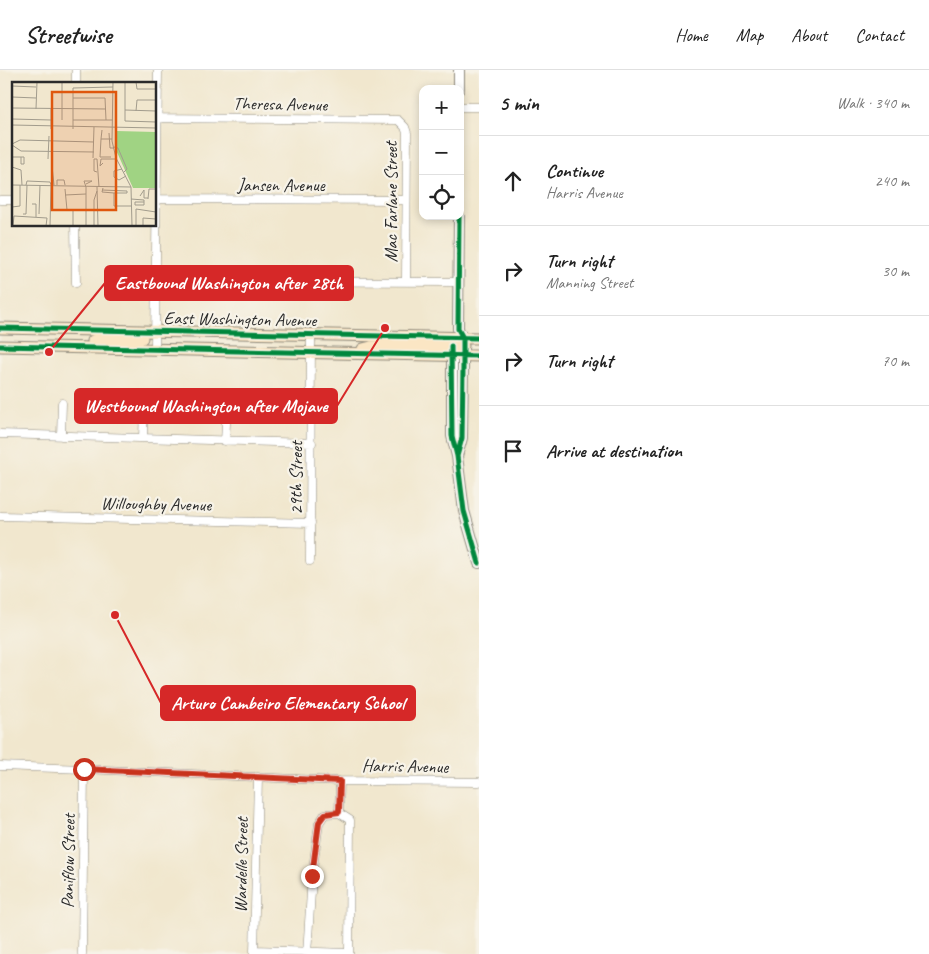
<!DOCTYPE html>
<html lang="en">
<head>
<meta charset="utf-8">
<style>
	:root { --surface:#fff; --page:#f6f6f6; --text:#222; --muted:#767676; --line:#e0e0e0 }
	body { margin:0; font-family:Caveat,sans-serif; background:var(--page); color:var(--text) }
	.controls { position:absolute; right:15px; top:15px; display:grid; overflow:hidden; border-radius:10px; box-shadow:0 2px 8px #0003 }
	.controls button { width:45px; height:45px; display:grid; place-items:center; padding:0; border:0; border-bottom:1px solid var(--line); background:var(--surface); color:var(--text); font:25px sans-serif }
	.stop { position:absolute; width:15px; height:15px; margin:-11px; border:4px solid #c8321e; border-radius:50%; background:#fff }
	.stop.end { background:#c8321e; border-color:#fff; box-shadow:0 1px 5px #0008 }
	.list { margin:0; padding:0; list-style:none }
	h2 { display:flex; justify-content:space-between; align-items:center; height:65px; margin:0; padding:0 20px; font-size:21px }
	h2 small { font-size:16px; font-weight:400; color:var(--muted) }
	.list li { display:grid; grid-template-columns:32px 1fr auto; gap:15px; align-items:center; box-sizing:border-box; height:90px; padding:0 20px; border-top:1px solid var(--line) }
	.list b { display:block; font-size:19px; white-space:nowrap }
	.list p { margin:0; font-size:16px; white-space:nowrap; color:var(--muted) }
	.list em { font-size:16px; font-style:normal; color:var(--muted) }
	.icon { flex:none; width:28px; height:28px; fill:none; stroke:currentColor; stroke-width:2; stroke-linecap:round; stroke-linejoin:round }
	.map { position:relative; flex:none; width:479px; height:884px; overflow:hidden }
	header { display:flex; align-items:center; gap:30px; box-sizing:border-box; height:70px; padding:0 25px; background:var(--surface); border-bottom:1px solid var(--line) }
	header strong { font-size:24px }
	nav { display:flex; gap:28px; margin-inline-start:auto; font-size:18px }
	main { display:flex }
	aside { flex:1; background:var(--surface) }
	.map>svg:first-child { display:block }
	.lines { fill:none; stroke-linecap:round; stroke-linejoin:round }
	.minor-casing { stroke:#8e897c; stroke-width:9 }
	.tertiary-casing { stroke:#8e897c; stroke-width:12 }
	.secondary-casing { stroke:#8e897c; stroke-width:13 }
	.minor { stroke:#fff; stroke-width:8 }
	.tertiary { stroke:#fff; stroke-width:10 }
	.secondary { stroke:#fbe6c4; stroke-width:11 }
	.cycleway-casing { stroke:#f7f3e8; stroke-width:8 }
	.cycleway { stroke:#00873e; stroke-width:5 }
	.route { stroke:#c8321e; stroke-width:6 }
	.labels { text-anchor:middle; stroke-width:4.5; stroke-linejoin:round; paint-order:stroke }
	.street-label { font-size:18px; fill:#2b2b2b; stroke:#f7f3e8 }
	.inset-road { fill:none; stroke:#a29c8d; stroke-width:1 }
	.view { fill:#df570e; fill-opacity:0.15; stroke:#df570e; stroke-width:2.5 }
	.inset-edge { fill:none; stroke:#2b2b2b; stroke-width:2.5 }
	.leader { fill:none; stroke:#d62828; stroke-width:2 }
	.callout-dot { fill:#d62828; stroke:#f7f3e8; stroke-width:2 }
	.callout { fill:#d62828; stroke:#d62828; stroke-width:2 }
	.callout-label { font-size:19px; text-anchor:middle; font-weight:bold; fill:#fff }
</style>
</head>
<body>
<header>
<strong>Streetwise</strong>
<nav><a>Home</a><a>Map</a><a>About</a><a>Contact</a></nav>
</header>
<main>
<div class="map">
<svg width="479" height="884" viewBox="0 0 479 884">
	<rect width="100%" height="100%" fill="#f7f3e8"/>
	<filter id="ink" filterUnits="userSpaceOnUse"><feTurbulence type="fractalNoise" baseFrequency=".02" numOctaves="2"/><feDisplacementMap in="SourceGraphic" scale="10" xChannelSelector="R" yChannelSelector="G"/><feConvolveMatrix kernelMatrix="1 2 1 2 8 2 1 2 1" color-interpolation-filters="sRGB"/></filter>
	<filter id="wash" filterUnits="userSpaceOnUse"><feTurbulence type="fractalNoise" baseFrequency=".0096" numOctaves="4" result="noise"/><feDisplacementMap in="SourceGraphic" scale="20" xChannelSelector="R" yChannelSelector="G"/><feGaussianBlur stdDeviation="1.12" result="paint"/><feColorMatrix in="noise" values="0 0 0 0 0 0 0 0 0 0 0 0 0 0 0 0 0 1.4 0 .05"/><feComposite in="paint" operator="in"/></filter>
	<g filter="url(#wash)">
		<rect width="100%" height="100%" fill="#f1e7ce"/>
	</g>
	<g filter="url(#ink)">
		<g class="lines">
			<g class="minor-casing">
				<path id="minor" d="M76 14V0
					M460 37H479
					M156 48 398 50 405 57 407 63 406 212
					M155 129 406 130
					M0 130H14
					M75 155 76 213
					M155 211 459 212
					M155 279 158 0
					M0 364 312 373
					M61 366 62 333
					M143 368 144 336
					M225 371 227 337
					M0 446 311 453
					M310 491 311 264
					M0 696 84 699 340 711 479 712
					M340 711 339 743 350 750 349 884
					M254 880 349 883
					M82 884 84 699
					M254 884 258 707
					M307 884 312 806 319 753 325 744 339 743"/>
			</g>
			<g class="tertiary-casing">
				<path id="tertiary" d="M459 19V0
					M452 277V366L457 386 464 441 479 493
					M457 386 462 368 463 298V268L458 259 459 146"/>
			</g>
			<g class="secondary-casing">
				<path id="secondary" d="M0 258 479 268
					M93 271 142 268
					M0 276 479 286
					M363 279 383 274 463 276"/>
			</g>
			<use href="#minor" class="minor"/>
			<use href="#tertiary" class="tertiary"/>
			<use href="#secondary" class="secondary"/>
			<g class="cycleway-casing">
				<path id="cycleway" d="M0 258 479 268
					M0 276 479 286
					M451 276 452 366 457 386 464 441 479 493
					M457 386 462 368 463 298V268L458 259 459 146"/>
			</g>
			<use href="#cycleway" class="cycleway"/>
		</g>
	</g>
	<g class="lines" filter="url(#ink)">
		<path class="route" d="M84 699 340 711 339 742 325 744 319 752 312 806"/>
	</g>
	<g class="labels">
		<g class="street-label">
			<text transform="translate(280 34) rotate(1)" y="6">Theresa Avenue</text>
			<text x="281" y="121">Jansen Avenue</text>
			<text transform="translate(391 132) rotate(-90)" y="6">Mac Farlane Street</text>
			<text transform="translate(240 249) rotate(1)" y="6">East Washington Avenue</text>
			<text transform="translate(296 408) rotate(-90)" y="6">29th Street</text>
			<text transform="translate(156 434) rotate(1)" y="6">Willoughby Avenue</text>
			<text transform="translate(405 696) rotate(1)" y="6">Harris Avenue</text>
			<text transform="translate(68 791) rotate(-89)" y="6">Paniflow Street</text>
			<text transform="translate(241 795) rotate(-89)" y="6">Wardelle Street</text>
		</g>
	</g>
	<g transform="translate(12 12)">
		<rect width="144" height="144" fill="#f1e7ce"/>
		<path d="M104 49 144 50V106H121L104 68Z" fill="#a0d383"/>
		<path class="inset-road" d="M101 0 100 59 104 76 119 105 120 144M113 0V39L144 40M124 0 125 7H144M0 4 24 5M0 15 24 16M61 16H93L94 38M0 26 94 27M24 27 25 0M113 28 144 29M124 29 125 18H144M0 37 39 38M50 38V0M61 38H101M0 43 144 46M39 47V27M61 47V6L101 5M90 48 89 57H100M97 51 98 66H102M89 57 88 75H99M0 62 8 58 82 60M0 63 9 69 82 70M102 65 106 66 115 87 112 90M0 75H12V82H9V75M81 76 82 45M36 77 37 54M91 81 88 84 89 77H105M0 85 9 88 10 103M110 87 102 89V95L107 98 114 94M85 90 82 89V77H85L87 105M0 103 119 105M14 103 15 99 38 100 39 103M41 103 40 84 42 103M45 103V98H52L53 103M74 105 72 99H80L74 102M85 105 86 144M91 106 90 110 102 111M53 107 55 128H87M90 108 115 109V111H102V124H119M53 113 74 112M128 114 132 108V116H136M119 117 132 118V123H123V120H132M136 117 137 107H144M20 122H24V135M0 125 8 124V103M11 132H14L15 103M27 132 28 103M1 144 2 134 35 136 34 144M38 144 39 103M61 144V128M74 144V105M82 144V118L85 109M124 144V127L144 130M131 144V136L144 137"/>
		<path class="view" d="M40 10H104V128H40Z"/>
		<rect width="144" height="144" class="inset-edge"/>
	</g>
	<path class="leader" d="M49 282L105 213M385 258L337 336M115 545L161 633"/>
	<g class="callout-dot">
		<circle cx="49" cy="282" r="5"/>
		<circle cx="385" cy="258" r="5"/>
		<circle cx="115" cy="545" r="5"/>
	</g>
	<g class="callout">
		<rect x="105" y="196" width="248" height="34" rx="5"/>
		<rect x="75" y="319" width="262" height="34" rx="5"/>
		<rect x="161" y="616" width="254" height="34" rx="5"/>
	</g>
	<g class="callout-label">
		<text x="229" y="219">Eastbound Washington after 28th</text>
		<text x="206" y="342">Westbound Washington after Mojave</text>
		<text x="288" y="639">Arturo Cambeiro Elementary School</text>
	</g>
</svg>
<div class="controls">
<button>+</button>
<button>−</button>
<button><svg class="icon" aria-label="locate" viewBox="0 0 24 24"><circle cx="12" cy="12" r="6"/><path d="M12 2v4M12 18v4M2 12h4M18 12h4"/></svg></button>
</div>
<div class="stop" style="left:84px;top:699px"></div>
<div class="stop end" style="left:312px;top:806px"></div>
</div>
<aside>
<h2>5 min<small>Walk · 340 m</small></h2>
<ul class="list">
<li><svg class="icon" aria-label="ahead" viewBox="0 0 24 24"><path d="M12 20V5M6 11l6-6 6 6"/></svg><div><b>Continue</b><p>Harris Avenue</p></div><em>240 m</em></li>
<li><svg class="icon" aria-label="right" viewBox="0 0 24 24"><path d="M7 20v-9h11M14 6l5 5-5 5"/></svg><div><b>Turn right</b><p>Manning Street</p></div><em>30 m</em></li>
<li><svg class="icon" aria-label="right" viewBox="0 0 24 24"><path d="M7 20v-9h11M14 6l5 5-5 5"/></svg><div><b>Turn right</b></div><em>70 m</em></li>
<li><svg class="icon" aria-label="arrive" viewBox="0 0 24 24"><path d="M6 21V4h12l-3 4 3 4H6"/></svg><div><b>Arrive at destination</b></div></li>
</ul>
</aside>
</main>
</body>
</html>
